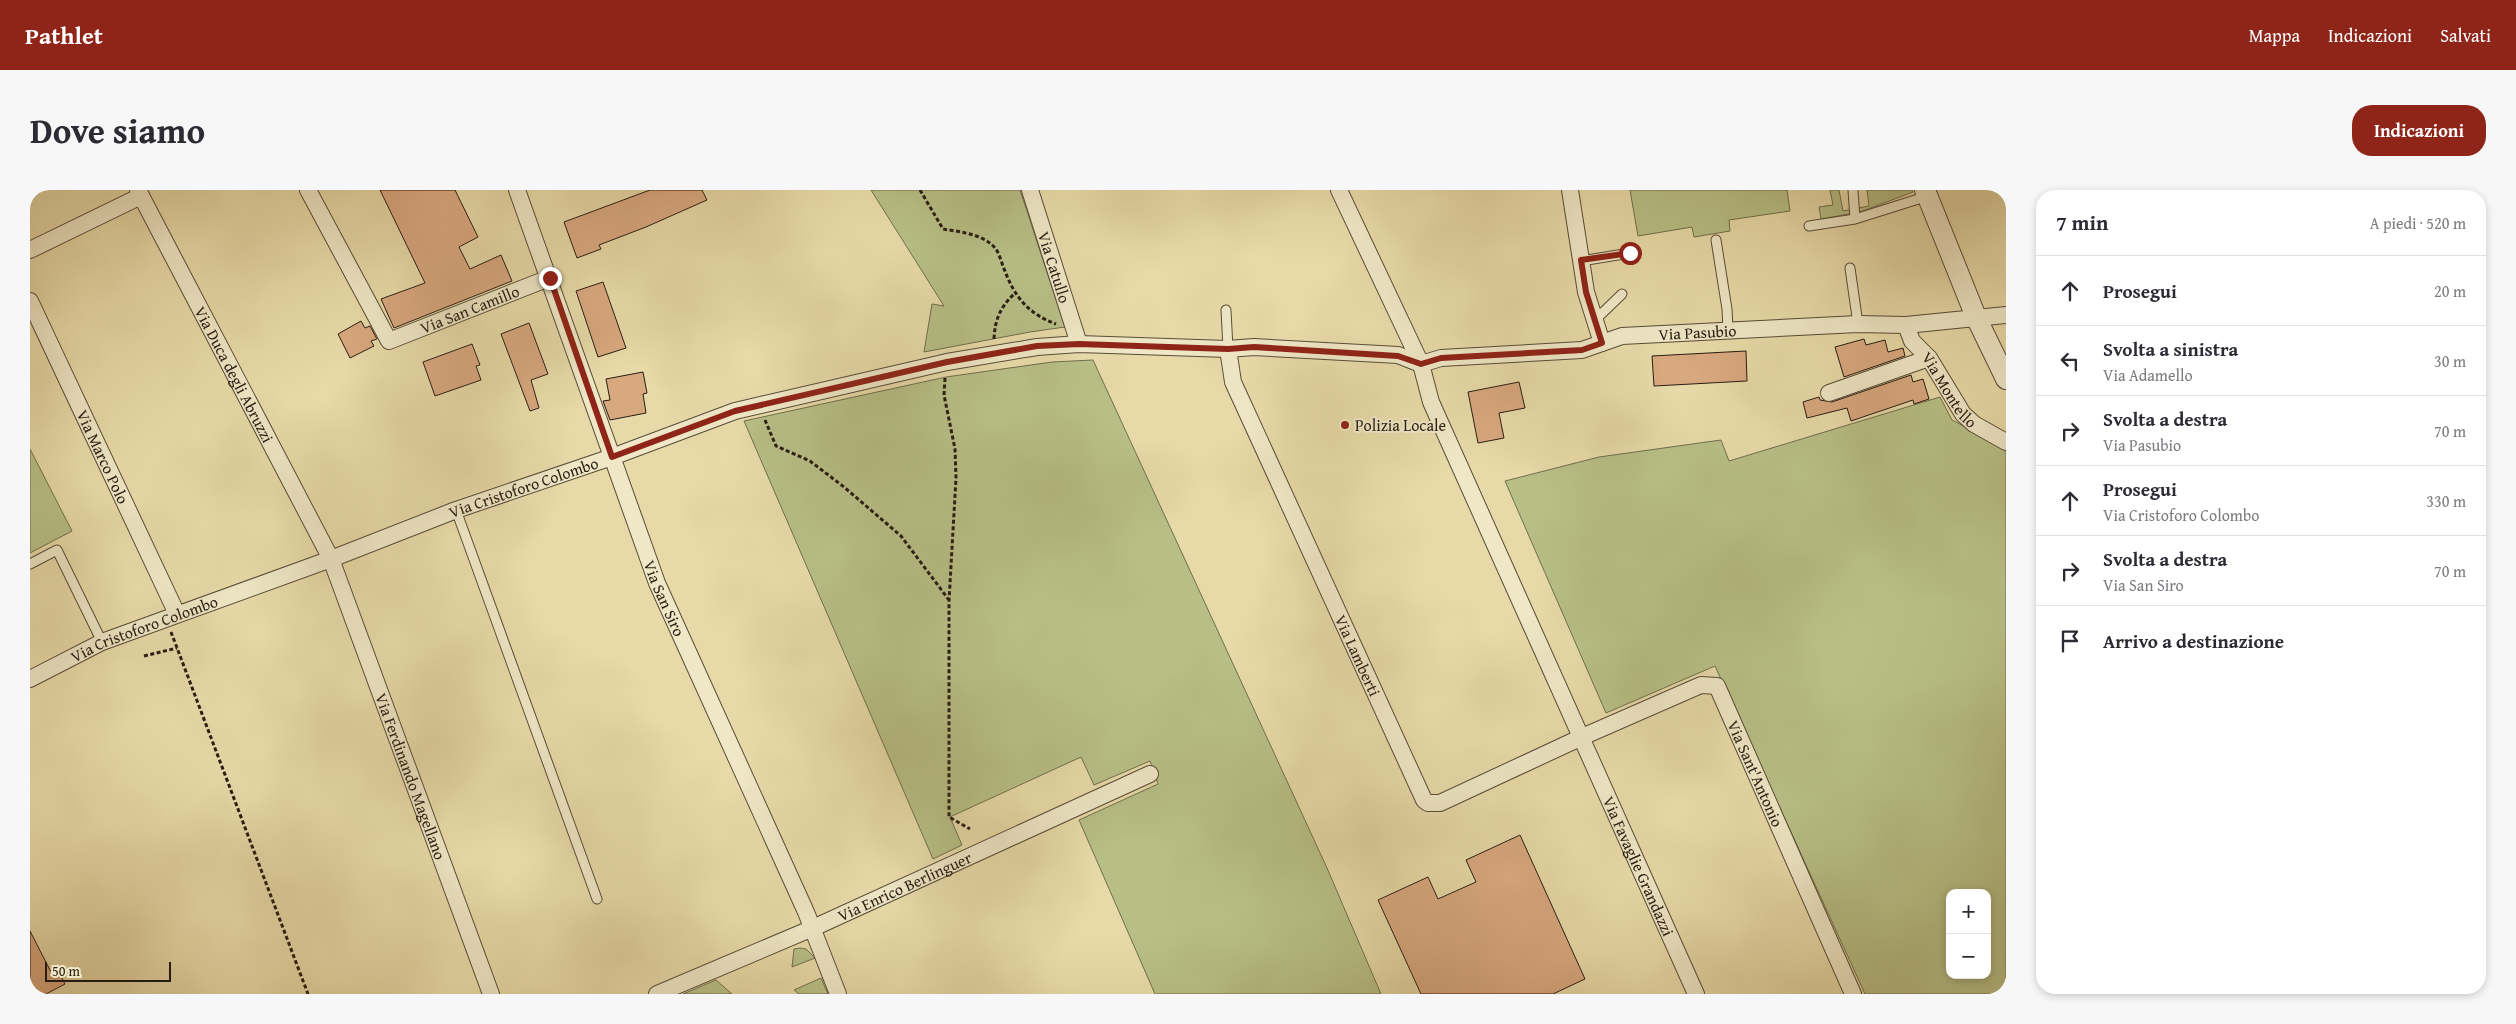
<!DOCTYPE html>
<html lang="it">
<head>
<meta charset="utf-8">
<style>
	:root { --surface:#fff; --page:#f7f7f7; --text:#2b2b33; --muted:#7c7c81; --line:#e1e1e2; --accent:#8f2418 }
	body { margin:0; font-family:"Gentium Book Plus",serif; background:var(--page); color:var(--text) }
	.controls { position:absolute; right:15px; bottom:15px; display:grid; overflow:hidden; border-radius:10px; box-shadow:0 2px 8px #0003 }
	.controls button { width:45px; height:45px; display:grid; place-items:center; padding:0; border:0; border-bottom:1px solid var(--line); background:var(--surface); color:var(--text); font:25px sans-serif }
	.scale { position:absolute; left:15px; bottom:12px; width:126px; box-sizing:border-box; padding-left:5px; border:2px solid #291d13; border-top:0; font-size:14px; line-height:18px; white-space:nowrap; color:#291d13; -webkit-text-stroke:4px #efe7c6; paint-order:stroke }
	.stop { position:absolute; width:15px; height:15px; margin:-11px; border:4px solid #8f2418; border-radius:50%; background:#fff }
	.stop.end { background:#8f2418; border-color:#fff; box-shadow:0 1px 5px #0008 }
	.list { margin:0; padding:0; list-style:none }
	h2 { display:flex; justify-content:space-between; align-items:center; height:65px; margin:0; padding:0 20px; font-size:21px }
	h2 small { font-size:16px; font-weight:400; color:var(--muted) }
	.list li { display:grid; grid-template-columns:32px 1fr auto; gap:15px; align-items:center; box-sizing:border-box; height:70px; padding:0 20px; border-top:1px solid var(--line) }
	.list b { display:block; font-size:19px; white-space:nowrap }
	.list p { margin:0; font-size:16px; white-space:nowrap; color:var(--muted) }
	.list em { font-size:16px; font-style:normal; color:var(--muted) }
	.icon { flex:none; width:28px; height:28px; fill:none; stroke:currentColor; stroke-width:2; stroke-linecap:round; stroke-linejoin:round }
	.map { position:relative; flex:none; width:1976px; height:804px; overflow:hidden; border-radius:20px }
	header { display:flex; align-items:center; gap:30px; box-sizing:border-box; height:70px; padding:0 25px; background:var(--accent); color:#fff }
	header strong { font-size:24px }
	nav { display:flex; gap:28px; margin-inline-start:auto; font-size:18px }
	.intro { display:flex; align-items:center; justify-content:space-between; box-sizing:border-box; height:120px; padding:0 30px }
	h1 { margin:0; font-size:35px }
	.button { padding:12px 22px; border-radius:20px; background:var(--accent); color:#fff; font-size:18px; font-weight:700 }
	main { display:flex; gap:30px; padding:0 30px }
	aside { flex:1; background:var(--surface); border-radius:20px; box-shadow:0 2px 8px #0003 }
	.map>svg:first-child { display:block }
	.green { fill:#b7bf86; stroke:#706e4c; fill-rule:evenodd }
	.building { fill:#d8a87f; stroke:#291d13 }
	.lines { fill:none; stroke-linecap:round; stroke-linejoin:round }
	.service-casing { stroke:#584c38; stroke-width:11 }
	.minor-casing { stroke:#584c38; stroke-width:18 }
	.tertiary-casing { stroke:#584c38; stroke-width:22 }
	.path { stroke:#291d13; stroke-width:3; stroke-dasharray:4 2.5; stroke-linecap:butt }
	.service { stroke:#efe7c6; stroke-width:9 }
	.minor { stroke:#efe7c6; stroke-width:16 }
	.tertiary { stroke:#efe7c6; stroke-width:20 }
	.route { stroke:#8f2418; stroke-width:6 }
	.poi-dot { fill:#8f2418; stroke:#efe7c6; stroke-width:2 }
	.labels { text-anchor:middle; stroke-width:4; stroke-linejoin:round; paint-order:stroke }
	.street-label { font-size:16px; fill:#291d13; stroke:#efe7c6 }
	.poi-label { font-size:16px; fill:#291d13; stroke:#efe7c6; text-anchor:start }
</style>
</head>
<body>
<header>
<strong>Pathlet</strong>
<nav><a>Mappa</a><a>Indicazioni</a><a>Salvati</a></nav>
</header>
<div class="intro"><h1>Dove siamo</h1><a class="button">Indicazioni</a></div>
<main>
<div class="map">
<svg width="1976" height="804" viewBox="0 0 1976 804">
	<rect width="100%" height="100%" fill="#e7daa8"/>
	<filter id="stains"><feTurbulence type="fractalNoise" baseFrequency=".004" numOctaves="4"/><feColorMatrix values="0 0 0 0 .2 0 0 0 0 .09 0 0 0 0 .02 0 0 0 .5 -.17"/></filter>
	<radialGradient id="worn" r=".72"><stop offset=".6" stop-color="#630" stop-opacity="0"/><stop offset="1" stop-color="#630" stop-opacity=".3"/></radialGradient>
	<path class="green" d="M841 0H990L1035 137 1000 142 894 162 902 114 914 116Z
		M1600 0H1757L1760 21 1699 30 1700 41 1664 47 1662 37 1608 46Z
		M1800 0H1809L1813 21 1839 16 1837 0H1882L1883 2 1830 22 1791 29 1789 17 1803 15Z
		M1063 170 1297 678 1351 804H1125L1049 630 1128 594 1120 571 1064 595 1051 567 920 627 932 655 903 669 714 231 916 187 1022 172Z
		M1910 207 1922 230 1976 258V804H1835L1685 476 1576 523 1475 291 1569 267 1691 250 1699 271ZM1920 703H1957V785H1920Z
		M0 259 42 341 0 363Z
		M770 758 776 759 785 768 762 777 764 759Z
		M791 788 798 804H769L764 800Z
		M686 790 702 804H653Z"/>
	<path class="building" d="M350 0H425L448 47 429 57 440 79 471 65 482 91 364 138 351 109 395 93Z
		M620 0H672L677 10 616 37 569 55 571 59 547 68 534 32Z
		M573 92 596 158 568 167 546 101Z
		M331 131 335 138 340 136 347 149 341 151 344 156 320 168 308 144Z
		M499 133 518 184 501 190 509 218 500 221 471 144Z
		M1834 149 1836 155 1855 150 1858 162 1873 158 1875 166 1814 187 1805 157Z
		M442 154 450 175 446 176 451 190 405 206 393 172Z
		M1716 161 1717 191 1624 196 1622 166Z
		M613 182 617 203 613 204 616 223 580 230 573 211 580 210 576 189Z
		M1881 185 1883 192 1893 189 1899 209 1884 214 1883 210 1821 231 1817 218 1777 228 1773 212 1789 207 1790 210 1802 212Z
		M1489 192 1495 218 1469 223 1474 248 1448 253 1438 202Z
		M1490 645 1555 789 1523 804H1391L1348 710 1398 687 1408 709 1446 692 1436 670Z
		M0 741 21 782 27 778 35 794 16 804H4L0 797Z"/>
	<g class="lines">
		<g class="service-casing">
			<path id="service" d="M1823 0 1825 29
				M1779 36 1825 29 1898 6
				M1686 50 1697 119 1698 140
				M1551 71 1600 63
				M1820 78 1828 134
				M1196 120 1198 159
				M1565 130 1592 104
				M426 320 567 709
				M0 374 27 360 72 452"/>
		</g>
		<g class="minor-casing">
			<g id="minor">
				<path id="s1" d="M108 0 301 369 461 804"/>
				<path id="s2" d="M278 0 359 151 519 88"/>
				<path id="s3" d="M487 0 627 393 776 722 808 804"/>
				<path id="s4" d="M1000 0 1049 154"/>
				<path id="s5" d="M1309 0 1391 174 1401 212 1666 804"/>
				<path d="M1540 0 1556 102 1572 153"/>
				<path d="M0 60 111 6"/>
				<path id="s6" d="M0 111 147 424"/>
				<path id="s7" d="M1876 135 1882 151 1899 168 1933 224 1944 234 1976 252"/>
				<path id="s8" d="M1198 159 1203 192 1394 610 1398 613H1410L1552 547 1671 495 1687 496 1823 804"/>
				<path id="s9" d="M1391 174 1411 168 1552 160 1592 146 1828 134 1876 135 1976 125"/>
				<path d="M1799 203 1899 168"/>
				<path id="s10" d="M0 489 72 452 301 369 426 320 582 267 705 221 917 172 1007 157 1049 154 1198 159 1224 157 1368 165 1391 174"/>
				<path id="s11" d="M627 804 783 738 1120 584"/>
			</g>
		</g>
		<g class="tertiary-casing">
			<path id="tertiary" d="M1895 0 1946 127 1976 189"/>
		</g>
		<path class="path" d="M890 0 913 39C931 42 954 44 966 59 970 65 972 75 975 81 985 108 999 124 1026 134
			M964 149C965 129 970 118 984 104
			M915 188 914 205 925 259 926 288 919 411V627L940 639
			M735 230 746 256 780 271 814 297 871 346 919 410
			M141 442 278 804
			M114 466 147 458"/>
		<use href="#service" class="service"/>
		<use href="#minor" class="minor"/>
		<use href="#tertiary" class="tertiary"/>
	</g>
	<g class="lines">
		<path class="route" d="M520 88 582 267 705 221 917 172 1007 156 1049 154 1198 159 1224 157 1368 166 1391 174 1411 168 1552 160 1572 153 1556 102 1551 70 1600 63"/>
	</g>
	<circle class="poi-dot" cx="1315" cy="235" r="5"/>
	<g class="labels">
		<g class="street-label">
			<text dy="6" stroke="none"><textPath href="#s4" startOffset="81">Via Catullo</textPath></text>
			<text dy="6" stroke="none"><textPath href="#s2" startOffset="258">Via San Camillo</textPath></text>
			<text dy="6" stroke="none"><textPath href="#s9" startOffset="280">Via Pasubio</textPath></text>
			<text dy="6" stroke="none"><textPath href="#s1" startOffset="208">Via Duca degli Abruzzi</textPath></text>
			<text dy="6" stroke="none"><textPath href="#s7" startOffset="79">Via Montello</textPath></text>
			<text dy="6" stroke="none"><textPath href="#s6" startOffset="172">Via Marco Polo</textPath></text>
			<text dy="6" stroke="none"><textPath href="#s10" startOffset="530">Via Cristoforo Colombo</textPath></text>
			<text dy="6" stroke="none"><textPath href="#s3" startOffset="434">Via San Siro</textPath></text>
			<text dy="6" stroke="none"><textPath href="#s10" startOffset="125">Via Cristoforo Colombo</textPath></text>
			<text dy="6" stroke="none"><textPath href="#s8" startOffset="334">Via Lamberti</textPath></text>
			<text dy="6" stroke="none"><textPath href="#s8" startOffset="908">Via Sant'Antonio</textPath></text>
			<text dy="6" stroke="none"><textPath href="#s1" startOffset="648">Via Ferdinando Magellano</textPath></text>
			<text dy="6" stroke="none"><textPath href="#s5" startOffset="740">Via Favaglie Grandazzi</textPath></text>
			<text dy="6" stroke="none"><textPath href="#s11" startOffset="270">Via Enrico Berlinguer</textPath></text>
		</g>
		<g class="poi-label">
			<text x="1325" y="241">Polizia Locale</text>
		</g>
	</g>
	<rect width="100%" height="100%" filter="url(#stains)"/>
	<rect width="100%" height="100%" fill="url(#worn)"/>
</svg>
<div class="controls">
<button>+</button>
<button>−</button>
</div>
<div class="scale">50 m</div>
<div class="stop" style="left:1600px;top:63px"></div>
<div class="stop end" style="left:520px;top:88px"></div>
</div>
<aside>
<h2>7 min<small>A piedi · 520 m</small></h2>
<ul class="list">
<li><svg class="icon" aria-label="ahead" viewBox="0 0 24 24"><path d="M12 20V5M6 11l6-6 6 6"/></svg><div><b>Prosegui</b></div><em>20 m</em></li>
<li><svg class="icon" aria-label="left" viewBox="0 0 24 24"><path d="M17 20v-9H6M10 6l-5 5 5 5"/></svg><div><b>Svolta a sinistra</b><p>Via Adamello</p></div><em>30 m</em></li>
<li><svg class="icon" aria-label="right" viewBox="0 0 24 24"><path d="M7 20v-9h11M14 6l5 5-5 5"/></svg><div><b>Svolta a destra</b><p>Via Pasubio</p></div><em>70 m</em></li>
<li><svg class="icon" aria-label="ahead" viewBox="0 0 24 24"><path d="M12 20V5M6 11l6-6 6 6"/></svg><div><b>Prosegui</b><p>Via Cristoforo Colombo</p></div><em>330 m</em></li>
<li><svg class="icon" aria-label="right" viewBox="0 0 24 24"><path d="M7 20v-9h11M14 6l5 5-5 5"/></svg><div><b>Svolta a destra</b><p>Via San Siro</p></div><em>70 m</em></li>
<li><svg class="icon" aria-label="arrive" viewBox="0 0 24 24"><path d="M6 21V4h12l-3 4 3 4H6"/></svg><div><b>Arrivo a destinazione</b></div></li>
</ul>
</aside>
</main>
</body>
</html>
